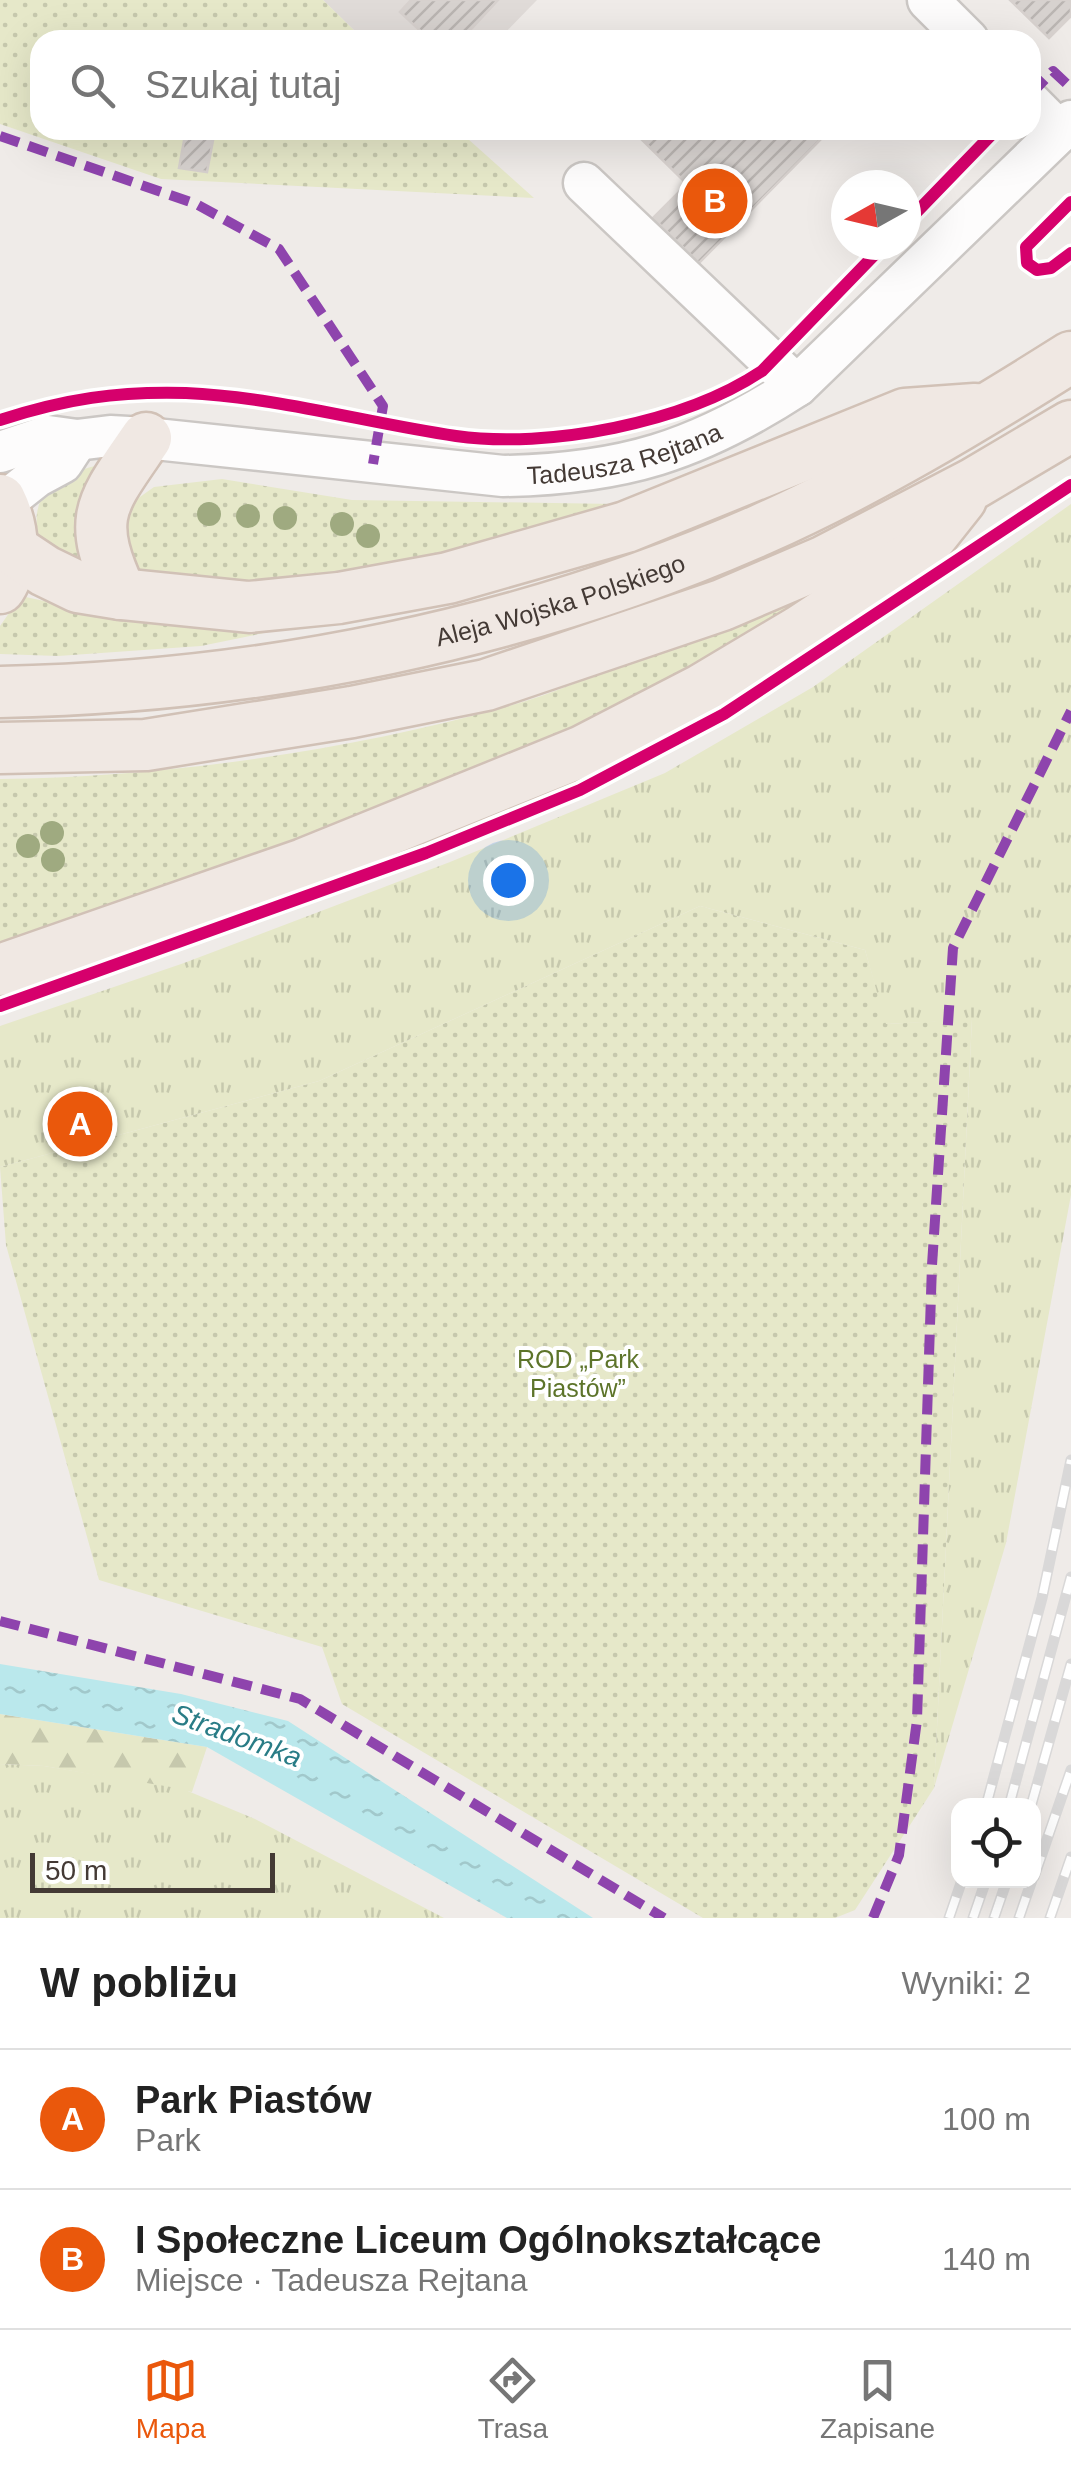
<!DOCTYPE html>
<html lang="pl">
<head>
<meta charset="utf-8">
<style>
	:root { --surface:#fff; --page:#f2f2f2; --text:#222; --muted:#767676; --line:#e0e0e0; --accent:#ea580c }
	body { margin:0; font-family:Helvetica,sans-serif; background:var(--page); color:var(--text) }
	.controls { position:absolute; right:30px; bottom:30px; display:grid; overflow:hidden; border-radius:20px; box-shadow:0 10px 40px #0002 }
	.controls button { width:90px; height:90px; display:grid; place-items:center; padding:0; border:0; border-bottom:2px solid var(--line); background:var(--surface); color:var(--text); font:50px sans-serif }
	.compass { position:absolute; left:831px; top:170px; width:90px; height:90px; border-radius:50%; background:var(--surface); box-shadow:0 10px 40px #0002; rotate:262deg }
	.scale { position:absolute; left:30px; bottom:25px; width:245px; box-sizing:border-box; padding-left:10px; border:5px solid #443a35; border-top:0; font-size:28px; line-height:35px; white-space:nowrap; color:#443a35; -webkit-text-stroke:8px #fff; paint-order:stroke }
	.you { position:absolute; left:508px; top:880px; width:35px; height:35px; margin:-25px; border:8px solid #fff; border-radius:50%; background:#1a73e8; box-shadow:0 0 0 15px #1a73e833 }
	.badge { display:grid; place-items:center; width:65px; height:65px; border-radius:50%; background:var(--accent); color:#fff; font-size:32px; font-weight:700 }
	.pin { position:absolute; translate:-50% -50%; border:5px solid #fff; box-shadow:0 2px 10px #0006 }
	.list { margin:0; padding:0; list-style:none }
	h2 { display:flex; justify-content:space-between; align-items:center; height:130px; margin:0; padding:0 40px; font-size:42px }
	h2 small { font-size:32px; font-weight:400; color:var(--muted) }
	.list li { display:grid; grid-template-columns:65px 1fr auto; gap:30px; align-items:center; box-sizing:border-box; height:140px; padding:0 40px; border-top:2px solid var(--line) }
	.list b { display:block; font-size:38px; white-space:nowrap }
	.list p { margin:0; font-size:32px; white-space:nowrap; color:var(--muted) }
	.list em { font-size:32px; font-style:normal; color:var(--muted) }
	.icon { flex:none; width:55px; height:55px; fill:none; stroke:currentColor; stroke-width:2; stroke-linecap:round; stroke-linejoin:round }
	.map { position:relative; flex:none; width:1071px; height:1918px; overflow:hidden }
	.search { position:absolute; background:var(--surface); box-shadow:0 10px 40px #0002; left:30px; right:30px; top:30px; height:110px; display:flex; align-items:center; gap:25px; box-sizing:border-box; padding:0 35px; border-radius:30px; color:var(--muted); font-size:38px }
	.sheet { height:410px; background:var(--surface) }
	nav { display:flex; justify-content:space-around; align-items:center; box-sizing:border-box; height:140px; border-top:2px solid var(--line); background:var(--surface); font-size:28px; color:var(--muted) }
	nav a { display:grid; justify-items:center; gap:5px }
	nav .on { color:var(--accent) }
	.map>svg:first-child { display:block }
	.industrial { fill:#e0dbd8 }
	.grass { fill:url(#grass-dots) }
	.forest { fill:url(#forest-firs) }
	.park { fill:url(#park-tufts) }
	.water { fill:url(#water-ripples) }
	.building { fill:url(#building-hatch); stroke:#d7d1ce; stroke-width:2.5 }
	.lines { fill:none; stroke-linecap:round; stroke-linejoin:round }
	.minor-casing { stroke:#cbc7c4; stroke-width:45 }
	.major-casing { stroke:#d1c1b6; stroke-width:55 }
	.minor { stroke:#fdfcfc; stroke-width:40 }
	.major { stroke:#f0e8e3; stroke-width:50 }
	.rail-casing { stroke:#d9d8d8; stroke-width:11 }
	.rail { stroke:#fff; stroke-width:8; stroke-dasharray:22; stroke-linecap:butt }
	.quiet { stroke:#8e44ad; stroke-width:10; stroke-dasharray:20 10; stroke-linecap:butt }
	.cycleway-casing { stroke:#fff; stroke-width:19 }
	.cycleway { stroke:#d6006c; stroke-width:12 }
	.tree { fill:#9faa80 }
	.labels { text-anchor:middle; stroke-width:8; stroke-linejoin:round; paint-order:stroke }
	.street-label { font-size:25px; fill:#443a35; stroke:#fff }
	.park-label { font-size:25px; fill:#5d742a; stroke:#fff }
	.water-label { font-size:28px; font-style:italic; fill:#297c86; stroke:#fff }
</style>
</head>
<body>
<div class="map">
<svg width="1071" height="1918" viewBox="0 0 1071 1918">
	<defs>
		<pattern id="grass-dots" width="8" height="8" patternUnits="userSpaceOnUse" patternTransform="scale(2.5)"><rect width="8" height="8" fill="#e6e8c9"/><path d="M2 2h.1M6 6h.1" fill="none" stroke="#c6c8ad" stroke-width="1.8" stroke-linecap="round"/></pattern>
		<pattern id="forest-firs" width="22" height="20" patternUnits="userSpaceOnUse" patternTransform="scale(2.5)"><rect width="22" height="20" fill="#e6e8c9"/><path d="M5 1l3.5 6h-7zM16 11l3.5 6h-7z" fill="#c6c8ad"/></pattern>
		<pattern id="park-tufts" width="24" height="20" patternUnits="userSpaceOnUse" patternTransform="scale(2.5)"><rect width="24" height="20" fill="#e6e8c9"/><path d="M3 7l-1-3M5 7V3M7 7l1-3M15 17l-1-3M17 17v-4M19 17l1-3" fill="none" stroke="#c6c8ad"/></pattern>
		<pattern id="water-ripples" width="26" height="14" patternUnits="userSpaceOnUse" patternTransform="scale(2.5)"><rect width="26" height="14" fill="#bae8ec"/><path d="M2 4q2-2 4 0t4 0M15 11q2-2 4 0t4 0" fill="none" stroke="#a1c8cb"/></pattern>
		<pattern id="building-hatch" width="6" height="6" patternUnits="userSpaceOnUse" patternTransform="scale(2.5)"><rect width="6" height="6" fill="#d7d2cf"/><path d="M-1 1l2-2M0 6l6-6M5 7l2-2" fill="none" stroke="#bab5b2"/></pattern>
	</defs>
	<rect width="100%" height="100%" fill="#efebe8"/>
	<path class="industrial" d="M323 0H537L498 40H364Z"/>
	<path class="grass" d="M0 0H323L364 40H40V130H458L534 198 161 179 0 124Z
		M110 463 92 576 44 553C20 495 57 472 110 463Z
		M222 479 352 500 616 504 524 542 245 589 152 581 128 564 123 509 154 487Z
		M869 563C785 614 701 669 612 712 417 806 204 870 0 942V779C168 777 347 751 509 706 539 698 567 686 595 676 689 643 779 605 869 563Z
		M21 596 86 610 303 625 201 646 58 656 0 654V626Z
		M700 906 865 950 887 1024 972 1019 934 1788 855 1910 835 1918H703L342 1704 322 1647 99 1580 6 1245 0 1167 319 1081Z"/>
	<path class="forest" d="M0 1714 207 1747 192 1792 44 1766 0 1764Z"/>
	<path class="park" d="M1071 504V1195L1006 1543 934 1788 972 1020 886 1024 865 950 700 906 319 1081 0 1167V1026L184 963 450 862 665 773 813 687Z
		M0 1764 44 1766 183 1789 255 1819 444 1918H0Z"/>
	<path class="water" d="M0 1664 181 1694 288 1721 593 1918H507L207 1747 0 1714Z"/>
	<path class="building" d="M411 0H498L461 40H430L400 12Z
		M1010 0H1071V16L1049 38Z
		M186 130 214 135 207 172 179 168Z
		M632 130H744L751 137 758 130H820L825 135 699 263 653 218 687 184Z"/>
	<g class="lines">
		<g class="minor-casing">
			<g id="minor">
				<path d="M928 0 968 40"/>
				<path d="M1031 103 1060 132"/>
				<path d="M584 183 797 386"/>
				<path id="s1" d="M0 452 48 436 77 440 110 436 146 438 503 476C622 474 697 451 797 386L1071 121"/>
				<path d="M2 504 36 477 62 463 77 440"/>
			</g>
		</g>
		<g class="major-casing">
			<g id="major">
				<path d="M0 500C14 528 17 561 0 588"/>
				<path d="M12 549 45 571 78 587 121 594 249 607 339 598 448 578 626 527 905 414 975 409"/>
				<path d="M121 594C85 516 101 504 146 438"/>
				<path id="s2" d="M0 692C259 687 522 635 760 530 868 482 971 420 1071 357"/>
				<path d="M0 748 146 745 352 712 486 685 722 605 825 561 973 484 1071 426"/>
				<path d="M0 970 304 864 583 751 701 690 800 631 919 552 961 499"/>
			</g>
		</g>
		<use href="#minor" class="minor"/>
		<use href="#major" class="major"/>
		<g class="rail-casing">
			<path id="rail" d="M986 1806 1042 1598 1071 1460
				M1009 1806 1071 1577
				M1031 1806 1071 1664
				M1034 1877 1071 1770
				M949 1918 962 1880
				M973 1918 986 1880
				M994 1918 1007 1880
				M1019 1918 1032 1880
				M1050 1918 1071 1857"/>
		</g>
		<use href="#rail" class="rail"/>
		<path class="quiet" d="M1031 94 1053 71 1071 88
			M0 136 196 204 279 249 383 406 373 464
			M0 1621 300 1699 664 1918
			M873 1918 899 1855 917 1720 932 1265 953 948 1071 711"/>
		<g class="cycleway-casing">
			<path id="cycleway" d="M1071 202 1026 247 1027 263 1037 270 1051 268 1071 253
				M906 223 996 130
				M0 420C65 399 117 391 186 393 277 397 366 423 456 436 548 449 684 423 762 371L884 245
				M0 1006 426 853 580 790 724 714 1071 485"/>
		</g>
		<use href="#cycleway" class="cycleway"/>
	</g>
	<g class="tree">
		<circle cx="209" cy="514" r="12"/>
		<circle cx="248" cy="516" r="12"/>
		<circle cx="285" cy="518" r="12"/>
		<circle cx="342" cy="524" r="12"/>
		<circle cx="368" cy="536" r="12"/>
		<circle cx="52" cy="833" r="12"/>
		<circle cx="28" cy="846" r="12"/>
		<circle cx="53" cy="860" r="12"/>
	</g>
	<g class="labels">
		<g class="street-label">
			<text dy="9" stroke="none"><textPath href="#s1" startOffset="632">Tadeusza Rejtana</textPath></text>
			<text dy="9" stroke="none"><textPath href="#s2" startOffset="570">Aleja Wojska Polskiego</textPath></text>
		</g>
		<g class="park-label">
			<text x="578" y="1368">ROD „Park<tspan x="578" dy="29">Piastów”</tspan></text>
		</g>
		<g class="water-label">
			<text transform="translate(237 1735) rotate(20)" y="10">Stradomka</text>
		</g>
	</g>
</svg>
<div class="controls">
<button><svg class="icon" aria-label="locate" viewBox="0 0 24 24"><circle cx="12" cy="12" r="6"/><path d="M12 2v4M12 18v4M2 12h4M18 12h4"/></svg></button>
</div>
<svg class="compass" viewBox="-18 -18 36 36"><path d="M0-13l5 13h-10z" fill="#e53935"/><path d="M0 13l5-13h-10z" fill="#767676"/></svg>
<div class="scale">50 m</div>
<div class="you"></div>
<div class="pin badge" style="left:80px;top:1124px">A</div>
<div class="pin badge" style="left:715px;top:201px">B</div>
<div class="search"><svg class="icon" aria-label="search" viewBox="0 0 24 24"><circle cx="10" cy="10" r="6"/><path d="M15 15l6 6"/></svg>Szukaj tutaj</div>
</div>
<section class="sheet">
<h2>W pobliżu<small>Wyniki: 2</small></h2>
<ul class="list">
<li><span class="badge">A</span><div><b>Park Piastów</b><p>Park</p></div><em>100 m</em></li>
<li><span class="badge">B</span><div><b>I Społeczne Liceum Ogólnokształcące</b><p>Miejsce · Tadeusza Rejtana</p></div><em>140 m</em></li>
</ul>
</section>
<nav>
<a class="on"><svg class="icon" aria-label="map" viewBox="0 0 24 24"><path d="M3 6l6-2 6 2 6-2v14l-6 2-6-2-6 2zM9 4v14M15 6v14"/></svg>Mapa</a>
<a><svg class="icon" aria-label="directions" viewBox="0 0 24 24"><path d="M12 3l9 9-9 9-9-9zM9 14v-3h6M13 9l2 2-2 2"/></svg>Trasa</a>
<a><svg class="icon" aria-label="saved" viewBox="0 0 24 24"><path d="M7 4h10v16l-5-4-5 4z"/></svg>Zapisane</a>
</nav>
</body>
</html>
